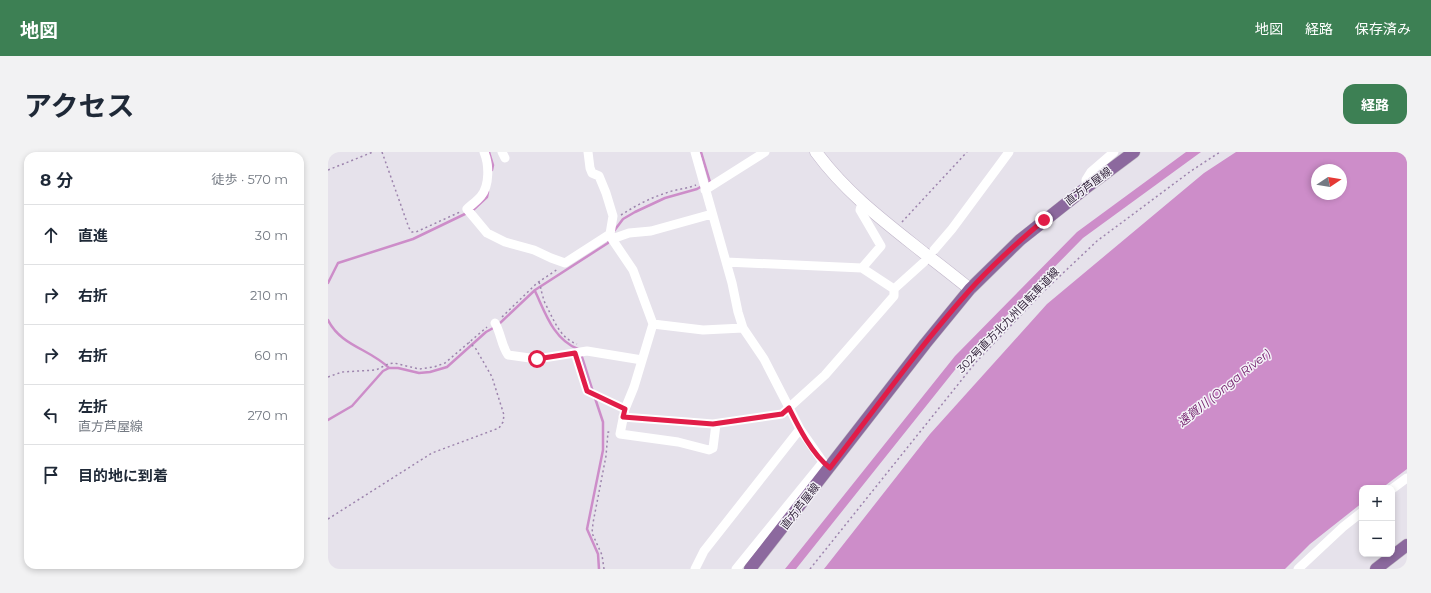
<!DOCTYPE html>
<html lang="ja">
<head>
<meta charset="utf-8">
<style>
	:root { --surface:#fff; --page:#f2f2f3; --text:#1f2937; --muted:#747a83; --line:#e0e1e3; --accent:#3d8054 }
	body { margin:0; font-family:Montserrat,"Noto Sans JP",sans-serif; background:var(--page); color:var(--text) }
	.controls { position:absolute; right:12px; bottom:12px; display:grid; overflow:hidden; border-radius:8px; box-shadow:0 2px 6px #0003 }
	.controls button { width:36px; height:36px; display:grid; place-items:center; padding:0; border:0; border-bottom:1px solid var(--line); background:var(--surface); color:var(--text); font:20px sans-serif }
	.compass { position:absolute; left:983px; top:12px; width:36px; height:36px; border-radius:50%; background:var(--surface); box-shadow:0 2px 6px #0003; rotate:78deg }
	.stop { position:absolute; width:12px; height:12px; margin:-9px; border:3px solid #e11d48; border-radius:50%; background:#fff }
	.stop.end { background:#e11d48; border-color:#fff; box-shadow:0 1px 4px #0008 }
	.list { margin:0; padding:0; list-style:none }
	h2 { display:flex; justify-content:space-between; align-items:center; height:52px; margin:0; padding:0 16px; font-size:17px }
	h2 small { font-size:13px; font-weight:400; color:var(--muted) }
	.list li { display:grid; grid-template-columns:26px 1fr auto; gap:12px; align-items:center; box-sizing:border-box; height:60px; padding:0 16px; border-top:1px solid var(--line) }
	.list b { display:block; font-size:15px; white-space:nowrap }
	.list p { margin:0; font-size:13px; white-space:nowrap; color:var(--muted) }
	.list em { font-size:13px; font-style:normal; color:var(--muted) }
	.icon { flex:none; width:22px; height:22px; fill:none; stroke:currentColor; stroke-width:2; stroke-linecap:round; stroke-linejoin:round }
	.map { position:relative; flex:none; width:1079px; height:417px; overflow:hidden; border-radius:12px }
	header { display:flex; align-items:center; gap:24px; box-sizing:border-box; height:56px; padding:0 20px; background:var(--accent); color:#fff }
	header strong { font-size:19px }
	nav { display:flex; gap:22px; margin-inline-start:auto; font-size:14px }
	.intro { display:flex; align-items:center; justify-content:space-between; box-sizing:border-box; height:96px; padding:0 24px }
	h1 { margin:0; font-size:28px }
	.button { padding:10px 18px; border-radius:12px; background:var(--accent); color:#fff; font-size:14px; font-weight:700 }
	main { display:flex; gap:24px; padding:0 24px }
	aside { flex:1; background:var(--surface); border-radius:12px; box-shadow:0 2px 6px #0003 }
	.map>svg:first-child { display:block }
	.water { fill:#cd8dc9; fill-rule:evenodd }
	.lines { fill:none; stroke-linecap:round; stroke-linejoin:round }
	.stream { stroke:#cd8dc9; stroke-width:2.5 }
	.secondary-casing { stroke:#c1b6ca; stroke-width:13 }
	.primary-casing { stroke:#c2bdc4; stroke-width:13 }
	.path { stroke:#9d84ad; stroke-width:1.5; stroke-dasharray:2 3; stroke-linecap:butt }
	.street { stroke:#fff; stroke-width:9 }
	.secondary { stroke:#fff; stroke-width:12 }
	.primary { stroke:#8c699e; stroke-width:12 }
	.route { stroke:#e11d48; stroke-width:5 }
	.labels { text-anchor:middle; stroke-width:3; stroke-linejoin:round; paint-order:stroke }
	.street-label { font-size:11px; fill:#32233b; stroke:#f4f2f8 }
	.water-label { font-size:12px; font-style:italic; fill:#73206c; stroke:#f4f2f8 }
</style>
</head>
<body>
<header>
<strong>地図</strong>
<nav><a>地図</a><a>経路</a><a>保存済み</a></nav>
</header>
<div class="intro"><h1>アクセス</h1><a class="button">経路</a></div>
<main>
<aside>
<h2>8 分<small>徒歩 · 570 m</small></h2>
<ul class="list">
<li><svg class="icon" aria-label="ahead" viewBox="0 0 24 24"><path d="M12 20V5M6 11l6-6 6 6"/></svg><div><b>直進</b></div><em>30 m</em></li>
<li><svg class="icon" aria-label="right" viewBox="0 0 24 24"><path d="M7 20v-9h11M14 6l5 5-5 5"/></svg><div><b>右折</b></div><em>210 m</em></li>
<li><svg class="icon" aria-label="right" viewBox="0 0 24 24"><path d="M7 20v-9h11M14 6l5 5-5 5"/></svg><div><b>右折</b></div><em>60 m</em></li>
<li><svg class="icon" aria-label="left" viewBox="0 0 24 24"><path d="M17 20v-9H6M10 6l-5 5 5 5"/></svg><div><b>左折</b><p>直方芦屋線</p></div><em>270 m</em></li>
<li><svg class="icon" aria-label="arrive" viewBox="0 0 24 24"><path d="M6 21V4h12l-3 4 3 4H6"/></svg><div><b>目的地に到着</b></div></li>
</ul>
</aside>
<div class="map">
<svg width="1079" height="417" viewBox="0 0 1079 417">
	<rect width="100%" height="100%" fill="#e6e2eb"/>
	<path class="water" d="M858 0H873L755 86 634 209 468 417H457L627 204 749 80Z
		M908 0H1079V317L1054 336H1034V351L982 392 957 417H496L602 282 719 152 876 21ZM989 18H1013V42H989Z"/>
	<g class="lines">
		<path class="stream" d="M161 0 165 13 164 18
			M373 0 382 30 380 31
			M144 59 159 45 160 40
			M286 79 295 67 307 60 337 46 369 37 374 34
			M0 131 10 111 85 87 139 61
			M207 139C217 160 225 187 250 197
			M0 168C13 194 42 197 61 216
			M171 172 207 138 280 91 282 87
			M253 202 265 240
			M267 246 275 270V298L259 377 270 402 271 417
			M0 268 24 254 55 219 61 216H70L91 221 102 220 119 215 158 180 167 175"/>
		<g class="secondary-casing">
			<path id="secondary" d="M488 0C518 41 557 70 596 101 612 113 627 125 642 137"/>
		</g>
		<g class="primary-casing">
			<path id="primary" d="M422 417 597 192 642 137 692 88 759 35 806 0
				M1048 417 1079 393"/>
		</g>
		<path class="path" d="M54 0 81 76 84 80H88L132 60
			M0 18 45 0
			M293 63C307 54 322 46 338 41 348 37 358 37 368 33
			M574 70 639 0
			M211 130C213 135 213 139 215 145 216 150 219 155 221 159 228 173 234 187 249 192
			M174 165 209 131 230 117
			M0 225 14 220 48 218 60 212 66 211 91 217 106 215 117 211 159 175
			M0 367 104 301 171 276 175 270 176 263 164 225 148 197 141 190
			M276 417 274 403 264 381 265 371 278 304 280 280 284 281
			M482 417 648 210 715 140 769 89 863 19 892 0"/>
		<path class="street" d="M156 0C161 12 162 33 153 44 149 49 143 53 139 57L159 81 177 90 206 98 223 106 237 111 282 82 284 87 305 118 325 172 375 178 415 176
			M174 0 177 6
			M260 0 262 16 264 21 271 24 278 41 285 64 282 82
			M367 0 404 131 410 160 415 176 436 207 472 277 495 310 502 316
			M759 35 758 28 763 20 786 0
			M377 38 437 0
			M534 50 532 58 553 94 534 116
			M284 87 301 81 323 79 384 62
			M606 98 624 77 681 0
			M398 110 534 116 566 137
			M167 171C173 181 173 193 180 203L209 207 259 199 314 208
			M325 172 306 235 297 257 292 282 350 290 381 298 385 296 388 272
			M247 201 259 239 297 257
			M295 265 385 272 454 262 497 223 566 144V137L596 110
			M1064 337 1079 326
			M367 417 376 399 472 277
			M408 417 495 310
			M970 417 1015 375 1034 360"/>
		<use href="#secondary" class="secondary"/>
		<use href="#primary" class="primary"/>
	</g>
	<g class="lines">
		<path class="route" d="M209 207 247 201 259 239 297 257 295 265 385 272 454 262 461 256C471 276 484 302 502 316 548 256 591 195 641 139 664 113 690 90 716 68"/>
	</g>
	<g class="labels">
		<g class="street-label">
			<text transform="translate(760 34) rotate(-37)" y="4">直方芦屋線</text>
			<text transform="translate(680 168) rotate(-46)" y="4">302号直方北九州自転車道線</text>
			<text transform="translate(472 354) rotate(-52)" y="4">直方芦屋線</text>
		</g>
		<g class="water-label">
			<text transform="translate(896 236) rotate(-39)" y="4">遠賀川 (Onga River)</text>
		</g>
	</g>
</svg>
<div class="controls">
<button>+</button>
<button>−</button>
</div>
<svg class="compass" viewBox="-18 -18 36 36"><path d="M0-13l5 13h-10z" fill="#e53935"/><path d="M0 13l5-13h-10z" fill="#747a83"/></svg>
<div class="stop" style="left:209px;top:207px"></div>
<div class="stop end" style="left:716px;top:68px"></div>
</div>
</main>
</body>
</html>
